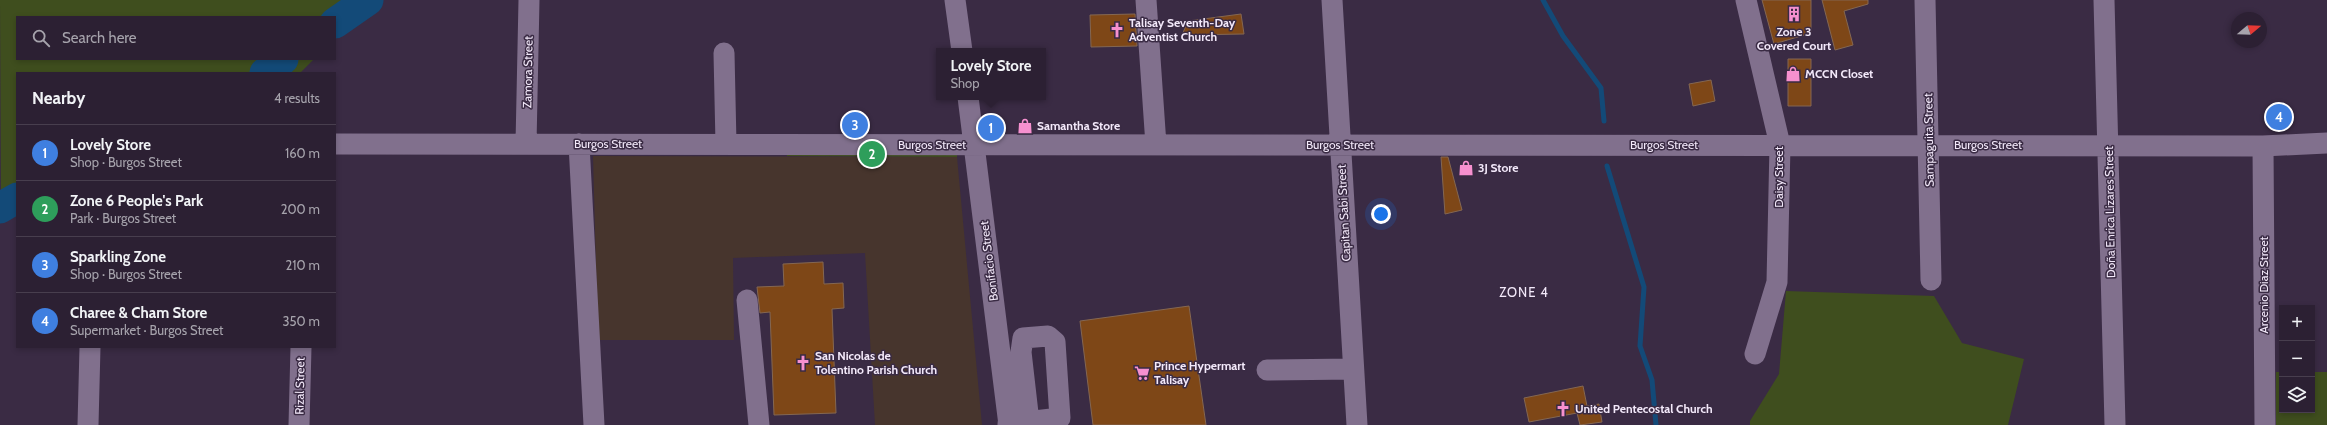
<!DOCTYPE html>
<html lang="en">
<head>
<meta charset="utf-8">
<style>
	:root { --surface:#2c2033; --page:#34283b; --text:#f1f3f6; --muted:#a6a3ac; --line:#483e4e; --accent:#0b8043 }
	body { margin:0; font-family:Cabin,sans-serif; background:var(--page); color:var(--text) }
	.controls { position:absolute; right:12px; bottom:12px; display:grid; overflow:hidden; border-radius:0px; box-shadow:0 2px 6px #0003 }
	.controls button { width:36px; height:36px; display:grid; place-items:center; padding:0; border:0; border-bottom:1px solid var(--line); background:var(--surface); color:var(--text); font:20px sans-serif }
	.compass { position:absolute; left:2231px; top:12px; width:36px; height:36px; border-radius:50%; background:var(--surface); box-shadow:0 2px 6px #0003; rotate:71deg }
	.you { position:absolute; left:1381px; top:214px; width:14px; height:14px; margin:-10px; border:3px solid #fff; border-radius:50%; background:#1a73e8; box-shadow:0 0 0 6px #1a73e833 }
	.badge { display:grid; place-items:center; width:26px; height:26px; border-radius:50%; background:var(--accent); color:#fff; font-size:13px; font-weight:700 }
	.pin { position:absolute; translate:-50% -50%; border:2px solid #fff; box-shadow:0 1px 4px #0006 }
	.popup { position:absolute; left:936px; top:48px; width:110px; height:52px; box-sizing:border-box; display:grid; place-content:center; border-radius:0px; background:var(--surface); filter:drop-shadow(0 1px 3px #0005); font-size:13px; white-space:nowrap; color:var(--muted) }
	.popup b { font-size:15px; color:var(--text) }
	.popup::after { content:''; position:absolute; left:50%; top:100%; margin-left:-8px; border:8px solid transparent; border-top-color:var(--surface) }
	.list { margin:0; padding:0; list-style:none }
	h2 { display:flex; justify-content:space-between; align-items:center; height:52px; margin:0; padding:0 16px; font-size:17px }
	h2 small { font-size:13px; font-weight:400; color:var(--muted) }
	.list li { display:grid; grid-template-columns:26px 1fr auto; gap:12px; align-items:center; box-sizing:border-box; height:56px; padding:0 16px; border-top:1px solid var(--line) }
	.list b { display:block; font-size:15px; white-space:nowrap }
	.list p { margin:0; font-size:13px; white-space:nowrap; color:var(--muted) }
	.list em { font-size:13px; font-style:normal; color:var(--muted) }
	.icon { flex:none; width:22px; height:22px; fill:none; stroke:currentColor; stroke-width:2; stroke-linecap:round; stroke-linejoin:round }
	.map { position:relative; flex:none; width:2327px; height:425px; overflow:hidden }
	.search { position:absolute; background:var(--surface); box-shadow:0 2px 6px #0003; left:16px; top:16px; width:320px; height:44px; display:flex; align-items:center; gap:10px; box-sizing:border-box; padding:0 14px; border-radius:0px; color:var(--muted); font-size:15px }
	.panel { position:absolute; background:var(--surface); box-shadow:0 2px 6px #0003; left:16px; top:72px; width:320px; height:276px; border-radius:0px }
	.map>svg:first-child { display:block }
	.education { fill:#47352d }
	.green { fill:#3f4e1e }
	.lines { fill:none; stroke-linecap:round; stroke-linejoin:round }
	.stream { stroke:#134a78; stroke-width:5 }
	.river { stroke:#134a78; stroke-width:31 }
	.building { fill:#7e4717; stroke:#846752 }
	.minor { stroke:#81708d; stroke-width:21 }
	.labels { text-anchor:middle; stroke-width:3; stroke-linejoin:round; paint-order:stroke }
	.poi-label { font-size:12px; font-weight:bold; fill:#f3e9fa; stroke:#3a2b44; text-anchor:start }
	.street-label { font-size:12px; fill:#f3e9fa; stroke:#3a2b44 }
	.neighbourhood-label { font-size:13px; letter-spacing:1px; fill:#f3e9fa; stroke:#3a2b44 }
</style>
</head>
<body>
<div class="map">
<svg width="2327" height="425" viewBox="0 0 2327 425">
	<rect width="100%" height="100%" fill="#3a2b44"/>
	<path class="education" d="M593 156 957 157 982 425H875L865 253 733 258 734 340H598Z"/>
	<path class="green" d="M0 0H375L335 39V17H17V59H314L300 73H17V200L1 207Z
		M787 151 957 152V157L787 156Z
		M1786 291 1934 296 1962 343 2024 359 2008 425H1750V421L1779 374Z
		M2276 372H2282V410H2312V372H2327V425H2276Z"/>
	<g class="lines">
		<path class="stream" d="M1543 0 1563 36 1601 88 1604 121
			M1607 166 1644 287 1640 346 1652 380 1656 425"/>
		<path class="river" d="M335 23 368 0
			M265 73 283 59
			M0 208 17 198"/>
	</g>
	<path class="building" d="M1762 0H1811V33L1774 44Z
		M1822 0H1868V4L1844 11 1853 45 1835 50Z
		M1135 14 1137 46 1091 47 1090 15Z
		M1241 14 1244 34 1182 35 1188 21Z
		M1788 59H1811V106H1788Z
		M1711 80 1715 101 1693 106 1689 84Z
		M1441 157H1448L1462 210 1445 214Z
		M823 262 824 284 843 283 844 308 832 309 836 413 774 415 770 312 760 313 757 287 784 286 783 264Z
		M1189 306 1206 425H1093L1080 321Z
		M1583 386 1587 406 1599 404 1602 422 1580 425 1577 413 1529 422 1524 398Z"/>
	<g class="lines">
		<path class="minor" d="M955 0 962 51
			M1146 0 1156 145
			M1332 0 1357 425
			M1746 0 1780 145 1777 282 1755 354
			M1925 0 1931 280
			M2104 0 2115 425
			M724 53 726 144
			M968 97 1009 425
			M335 144 2263 146 2327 143
			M526 144 529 0
			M579 144 594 425
			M2263 146 2265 425
			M747 300 759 425
			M1267 370 1353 369
			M1008 424 1060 418 1055 342 1048 336 1023 338 1021 352 1029 422
			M88 425 90 347
			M299 425 301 347"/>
	</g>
	<defs>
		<g id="building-bare" transform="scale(1.2)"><path d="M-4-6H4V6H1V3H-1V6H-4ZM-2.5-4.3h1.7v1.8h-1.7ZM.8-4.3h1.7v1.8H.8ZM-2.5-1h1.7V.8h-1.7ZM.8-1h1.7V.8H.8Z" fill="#f690cf" stroke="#3a2b44" stroke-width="2.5" paint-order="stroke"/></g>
		<g id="church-bare" transform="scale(1.2)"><path d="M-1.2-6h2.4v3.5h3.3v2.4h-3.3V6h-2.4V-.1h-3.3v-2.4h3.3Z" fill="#f690cf" stroke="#3a2b44" stroke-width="2.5" paint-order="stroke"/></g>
		<g id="shop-bare" transform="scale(1.2)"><path d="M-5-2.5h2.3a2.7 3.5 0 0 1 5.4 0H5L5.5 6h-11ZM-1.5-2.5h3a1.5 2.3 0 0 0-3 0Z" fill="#f690cf" stroke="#3a2b44" stroke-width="2.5" paint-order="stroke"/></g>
		<g id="supermarket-bare" transform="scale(1.2)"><path d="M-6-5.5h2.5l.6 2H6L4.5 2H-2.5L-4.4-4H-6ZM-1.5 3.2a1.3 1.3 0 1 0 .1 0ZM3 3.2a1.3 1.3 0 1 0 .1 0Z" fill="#f690cf" stroke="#3a2b44" stroke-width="2.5" paint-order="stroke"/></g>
	</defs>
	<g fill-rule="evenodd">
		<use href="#building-bare" x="1794" y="14"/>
		<use href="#church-bare" x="1117" y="30"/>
		<use href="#shop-bare" x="1793" y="74"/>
		<use href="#shop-bare" x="1025" y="126"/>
		<use href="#shop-bare" x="1466" y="168"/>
		<use href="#church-bare" x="803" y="363"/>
		<use href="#supermarket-bare" x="1142" y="373"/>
		<use href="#church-bare" x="1563" y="409"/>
	</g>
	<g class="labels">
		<g class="poi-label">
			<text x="1129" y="27">Talisay Seventh-Day<tspan x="1129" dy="14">Adventist Church</tspan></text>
			<text x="1794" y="36" text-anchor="middle">Zone 3<tspan x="1794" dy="14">Covered Court</tspan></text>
			<text x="1805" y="78">MCCN Closet</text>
			<text x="1037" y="130">Samantha Store</text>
			<text x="1478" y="172">3J Store</text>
			<text x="815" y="360">San Nicolas de<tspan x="815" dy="14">Tolentino Parish Church</tspan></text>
			<text x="1154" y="370">Prince Hypermart<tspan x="1154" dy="14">Talisay</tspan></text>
			<text x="1575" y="413">United Pentecostal Church</text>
		</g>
		<g class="street-label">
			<text transform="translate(528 72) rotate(-89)" y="4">Zamora Street</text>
			<text transform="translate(1929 140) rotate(-91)" y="4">Sampaguita Street</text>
			<text x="608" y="148">Burgos Street</text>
			<text x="932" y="149">Burgos Street</text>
			<text x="1340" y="149">Burgos Street</text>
			<text x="1664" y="149">Burgos Street</text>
			<text x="1988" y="149">Burgos Street</text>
			<text transform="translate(1779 177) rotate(-90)" y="4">Daisy Street</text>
			<text transform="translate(2110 212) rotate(-91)" y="4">Doña Enrica Lizares Street</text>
			<text transform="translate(1344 213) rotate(-93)" y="4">Capitan Sabi Street</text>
			<text transform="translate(989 261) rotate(-97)" y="4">Bonifacio Street</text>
			<text transform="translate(2264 285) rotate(-90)" y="4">Arcenio Diaz Street</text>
			<text transform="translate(300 386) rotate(-89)" y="4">Rizal Street</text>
		</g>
		<g class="neighbourhood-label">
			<text x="1524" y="297">ZONE 4</text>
		</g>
	</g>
</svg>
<div class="controls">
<button>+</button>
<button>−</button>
<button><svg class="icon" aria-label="layers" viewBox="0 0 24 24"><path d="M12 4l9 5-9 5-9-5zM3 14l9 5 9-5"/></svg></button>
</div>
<svg class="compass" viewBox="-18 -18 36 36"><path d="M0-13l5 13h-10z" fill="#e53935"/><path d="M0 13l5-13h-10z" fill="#a6a3ac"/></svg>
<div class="you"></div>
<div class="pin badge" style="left:991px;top:128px;background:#3f7fe0">1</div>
<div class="popup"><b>Lovely Store</b>Shop</div>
<div class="pin badge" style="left:872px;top:154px;background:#2e9e5b">2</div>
<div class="pin badge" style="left:855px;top:125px;background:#3f7fe0">3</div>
<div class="pin badge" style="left:2279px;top:117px;background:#3f7fe0">4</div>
<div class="search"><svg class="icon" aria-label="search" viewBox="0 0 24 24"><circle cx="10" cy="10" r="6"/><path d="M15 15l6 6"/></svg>Search here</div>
<section class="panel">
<h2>Nearby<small>4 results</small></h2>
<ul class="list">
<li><span class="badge" style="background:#3f7fe0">1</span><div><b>Lovely Store</b><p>Shop · Burgos Street</p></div><em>160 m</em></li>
<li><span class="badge" style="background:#2e9e5b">2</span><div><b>Zone 6 People's Park</b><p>Park · Burgos Street</p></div><em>200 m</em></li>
<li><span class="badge" style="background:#3f7fe0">3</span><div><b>Sparkling Zone</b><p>Shop · Burgos Street</p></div><em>210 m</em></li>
<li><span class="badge" style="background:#3f7fe0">4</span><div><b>Charee &amp; Cham Store</b><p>Supermarket · Burgos Street</p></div><em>350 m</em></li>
</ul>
</section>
</div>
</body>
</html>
